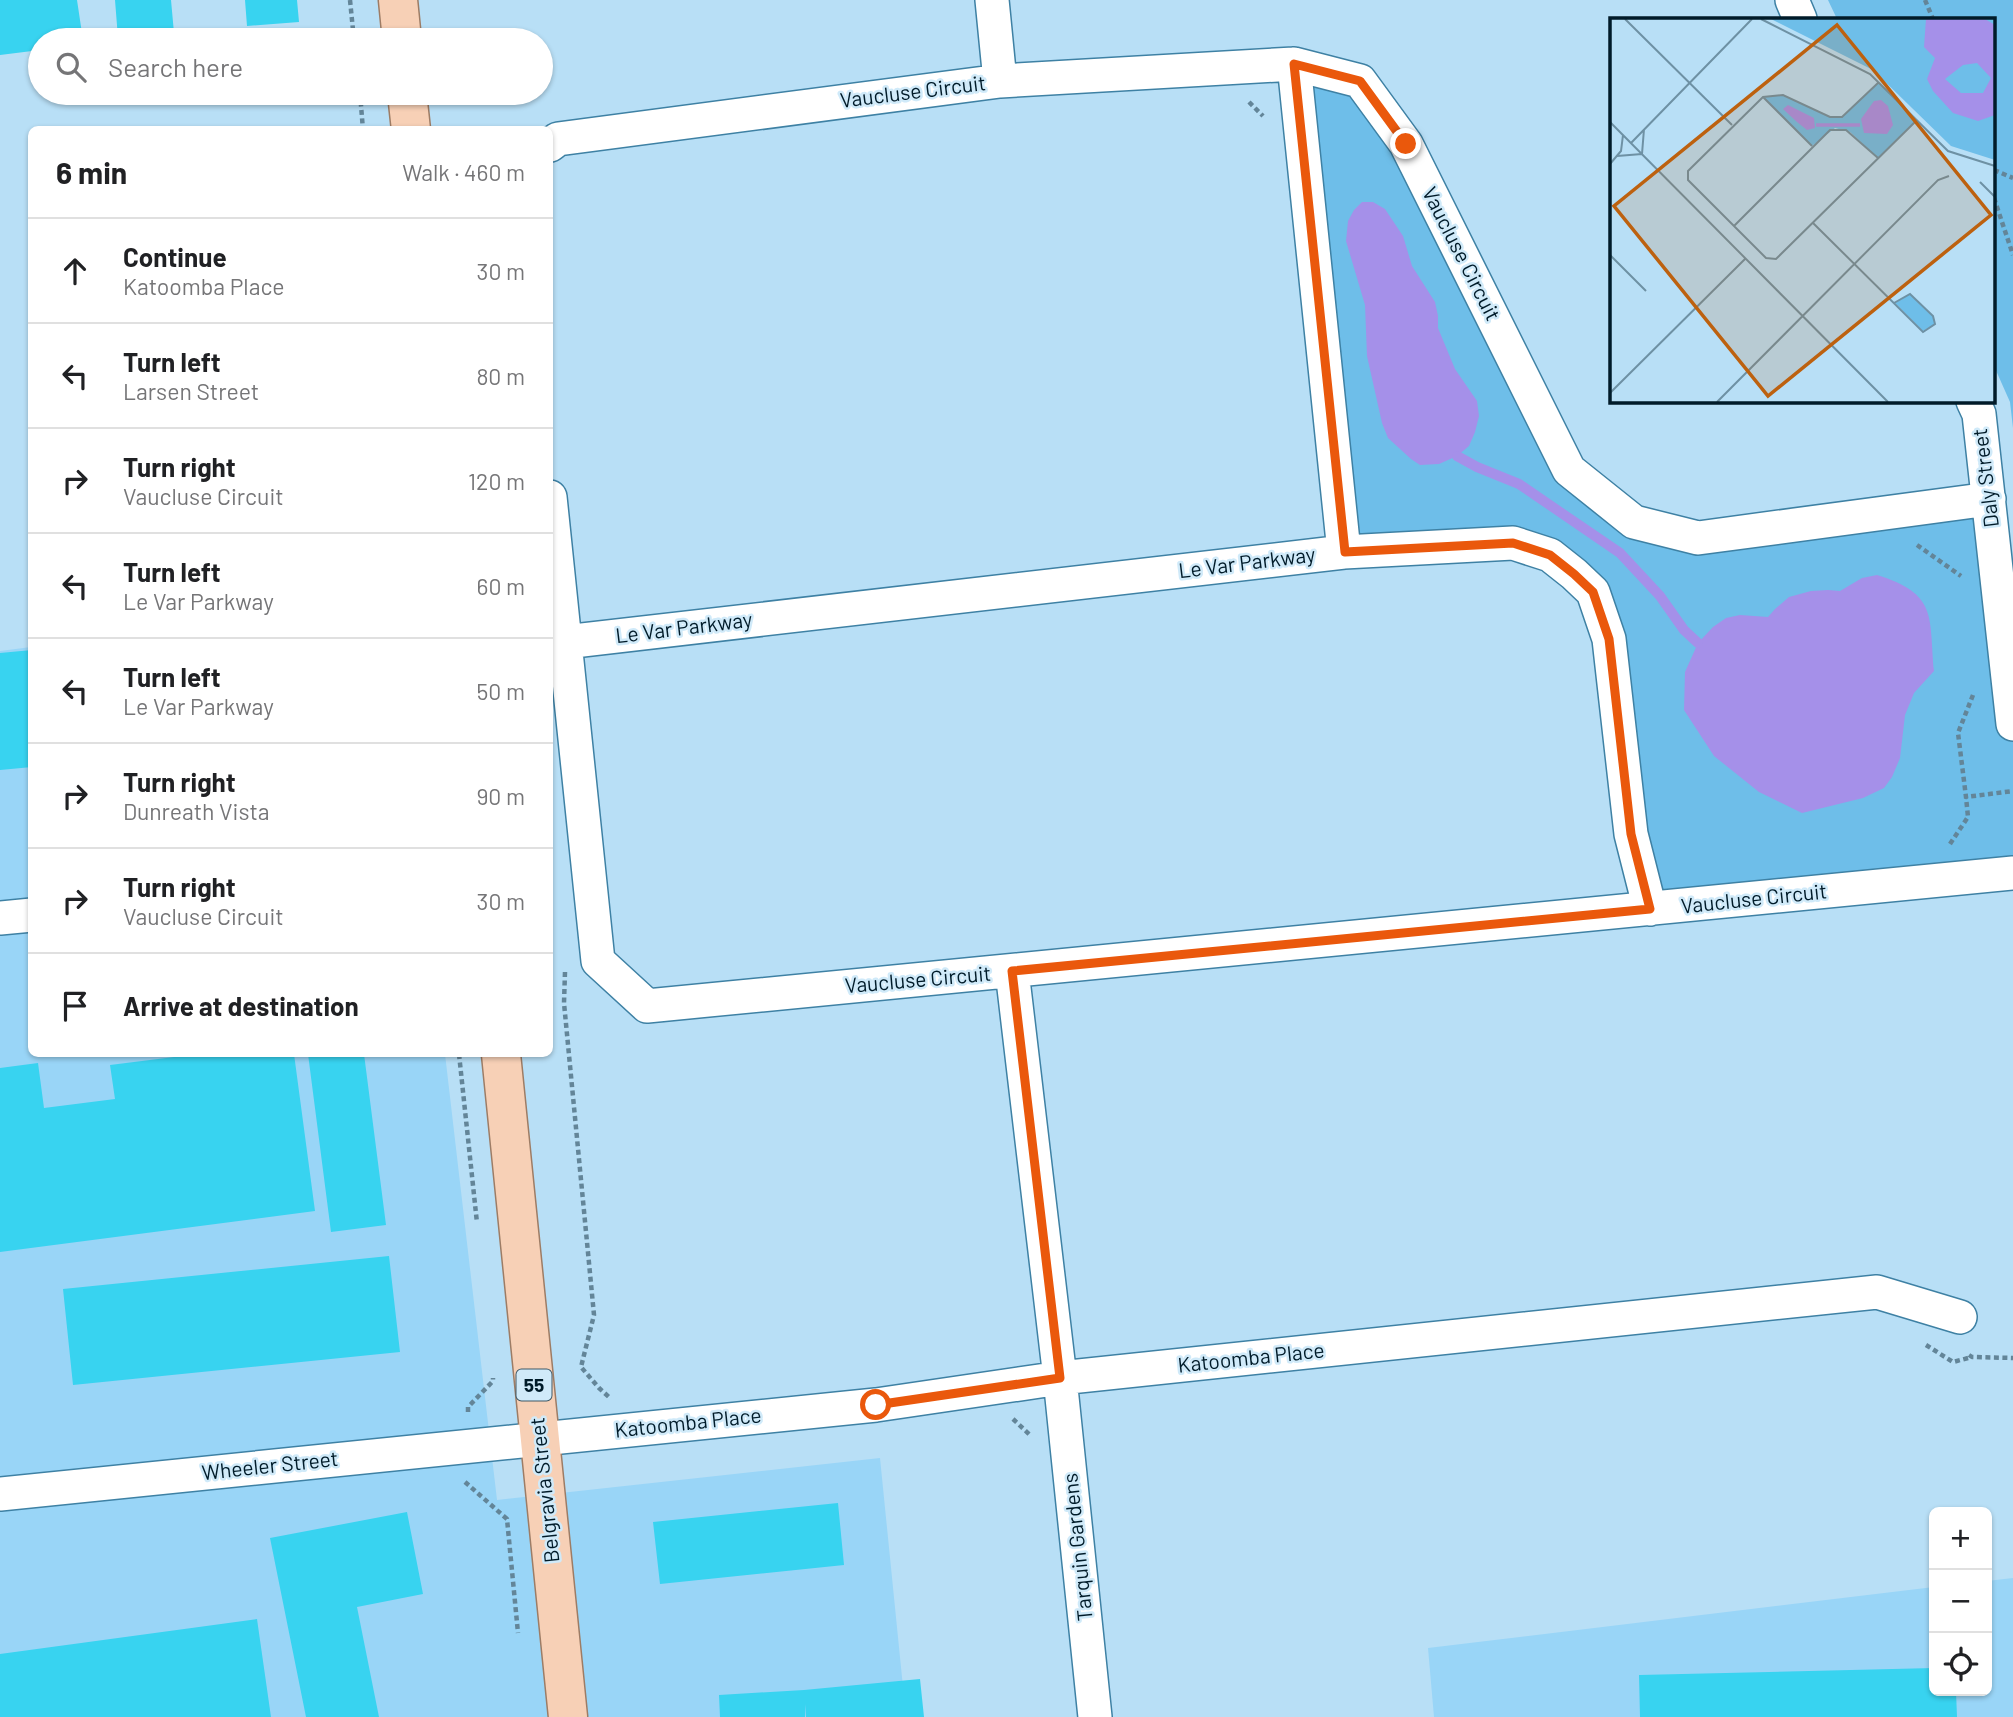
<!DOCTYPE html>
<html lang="en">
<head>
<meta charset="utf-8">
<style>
	:root { --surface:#fff; --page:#f2f2f2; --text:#202124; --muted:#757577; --line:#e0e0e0 }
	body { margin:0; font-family:Barlow,sans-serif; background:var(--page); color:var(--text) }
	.controls { position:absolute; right:21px; bottom:21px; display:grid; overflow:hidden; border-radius:10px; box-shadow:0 2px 5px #0004 }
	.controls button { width:63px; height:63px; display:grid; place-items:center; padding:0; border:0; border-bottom:2px solid var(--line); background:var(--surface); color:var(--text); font:35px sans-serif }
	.stop { position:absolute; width:21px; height:21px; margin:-16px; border:5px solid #ea580c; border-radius:50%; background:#fff }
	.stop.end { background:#ea580c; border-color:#fff; box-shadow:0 2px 7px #0008 }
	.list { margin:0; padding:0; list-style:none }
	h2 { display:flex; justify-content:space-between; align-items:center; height:91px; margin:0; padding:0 28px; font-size:30px }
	h2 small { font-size:23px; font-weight:400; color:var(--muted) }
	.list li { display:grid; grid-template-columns:46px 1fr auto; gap:21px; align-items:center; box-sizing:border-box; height:105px; padding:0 28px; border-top:2px solid var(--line) }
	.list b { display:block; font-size:26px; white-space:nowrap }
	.list p { margin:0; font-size:23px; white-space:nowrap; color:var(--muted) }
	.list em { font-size:23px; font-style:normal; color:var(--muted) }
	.icon { flex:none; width:38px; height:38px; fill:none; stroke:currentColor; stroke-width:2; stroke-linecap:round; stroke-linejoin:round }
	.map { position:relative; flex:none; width:2013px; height:1717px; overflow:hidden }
	.search { position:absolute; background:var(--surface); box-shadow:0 2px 5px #0004; left:28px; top:28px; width:525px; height:77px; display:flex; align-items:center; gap:18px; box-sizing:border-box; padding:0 24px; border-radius:38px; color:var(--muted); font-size:26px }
	.panel { position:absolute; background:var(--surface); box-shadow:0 2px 5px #0004; left:28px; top:126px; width:525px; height:931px; border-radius:10px }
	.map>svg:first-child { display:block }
	.built { fill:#99d5f7 }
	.green { fill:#6ebee9 }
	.water { fill:#a590e9 }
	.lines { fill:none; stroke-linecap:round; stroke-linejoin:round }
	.stream { stroke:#a590e9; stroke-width:10 }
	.building { fill:#38d3f0 }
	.street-casing { stroke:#3e81a4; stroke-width:36 }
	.primary-casing { stroke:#9d7c65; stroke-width:41 }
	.path { stroke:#638598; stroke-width:4.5; stroke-dasharray:5 3.5; stroke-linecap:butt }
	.street { stroke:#fff; stroke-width:33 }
	.primary { stroke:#f7d0b6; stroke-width:38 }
	.route { stroke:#ea580c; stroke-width:9 }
	.labels { text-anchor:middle; stroke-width:5; stroke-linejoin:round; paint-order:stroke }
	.shield { fill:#d0eaf9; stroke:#3e5967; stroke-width:2 }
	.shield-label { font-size:19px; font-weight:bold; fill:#001b29 }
	.street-label { font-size:21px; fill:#001b29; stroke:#d0eaf9 }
	.inset-river { fill:none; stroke:#a590e9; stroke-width:3.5 }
	.inset-road { fill:none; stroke:#6e91a4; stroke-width:2 }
	.view { fill:#bd610f; fill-opacity:0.15; stroke:#bd610f; stroke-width:3.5 }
	.inset-edge { fill:none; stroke:#001b29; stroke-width:3.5 }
</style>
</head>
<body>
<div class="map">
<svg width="2013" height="1717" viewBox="0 0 2013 1717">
	<rect width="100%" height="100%" fill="#b8dff6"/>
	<path class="built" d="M31 647 32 1054H445L497 1500 880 1458 906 1717H0V651Z
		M2013 1578V1717H1434L1428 1648 1934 1587V1691H1987V1581Z"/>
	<path class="green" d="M1828 0H2013V428L2010 402 1994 366V19H1837Z
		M1294 64 1360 81 1569 470 1634 522 1708 536 1989 499 2013 724V873L1650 909 1609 639 1550 555 1344 552Z"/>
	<path class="water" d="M1362 202H1373L1385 209 1403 236 1412 266 1435 302 1438 316V328L1455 369 1477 401 1479 416 1475 432 1469 446 1457 456 1439 464 1420 465 1411 459 1388 438 1382 423 1367 356 1365 305 1346 241 1348 221 1354 210Z
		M1877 575C1938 594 1929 616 1934 671L1914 693 1905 715 1900 758 1892 777 1884 788 1863 798 1802 813 1759 792 1714 756 1684 710 1685 672 1698 643 1713 627 1726 618 1740 615 1768 617 1775 609 1789 597 1811 591 1828 590 1840 591 1862 578Z"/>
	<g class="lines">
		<path class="stream" d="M1457 456 1477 467 1519 484 1620 553 1660 596 1684 630 1698 643"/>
	</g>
	<path class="building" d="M0 0H77L83 40H40V50L0 55Z
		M115 0H171L174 33 118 38Z
		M245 0H297L299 22 247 26Z
		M32 650V767L0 770V653Z
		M198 1054H294L315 1211 0 1252V1068L38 1063 44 1108 115 1099 110 1065Z
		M308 1054H364L386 1225 331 1232Z
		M389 1256 400 1352 73 1385 63 1289Z
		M838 1503 844 1565 660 1584 653 1522Z
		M407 1512 423 1594 357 1607 379 1717H306L270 1538Z
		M257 1619 271 1717H0V1654Z
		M1934 1668V1691H1956L1957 1717H1640L1639 1675Z
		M920 1679 924 1717H806L805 1704V1717H720L719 1695 804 1690Z"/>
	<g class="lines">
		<g class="street-casing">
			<path id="street" d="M992 0 1000 81
				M1792 0 1800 19
				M1294 64 1344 552
				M550 145 558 139 1000 81 1294 64 1360 81 1406 144 1569 470 1634 522 1698 538 1989 499
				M1973 401 1979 414 2013 724
				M550 497 598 961 647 1006 2013 873
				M565 642 1344 552 1513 543 1550 555 1574 574 1593 592 1609 639 1631 834 1650 909
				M0 918 32 915
				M1012 971 1060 1378 1095 1717
				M0 1494 876 1405 1060 1378 1877 1292 1960 1317"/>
		</g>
		<g class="primary-casing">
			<path id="primary" d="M398 0 402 40
				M407 93 411 130
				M501 1054 568 1717"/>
		</g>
		<path class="path" d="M350 0 354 40
			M1925 0 1933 19
			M360 93 363 130
			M1249 102 1263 116
			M1994 170 2013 178
			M1994 198 2013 255
			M1917 545 1961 576
			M1973 695 1958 733 1966 797 2013 791
			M1950 844 1968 817 1966 797
			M565 972 564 1003 594 1315 581 1367 599 1388 609 1397
			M459 1054 477 1223
			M1926 1345 1953 1362 1972 1357
			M1969 1355 1972 1357 2013 1358
			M468 1412V1407L493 1381V1378
			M1013 1419 1030 1435
			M465 1482 507 1519 518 1633"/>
		<use href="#street" class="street"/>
		<use href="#primary" class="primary"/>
	</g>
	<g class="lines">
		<path class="route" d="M876 1405 1060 1378 1012 971 1650 909 1631 834 1609 639 1593 592 1574 574 1550 555 1513 543 1345 552 1294 64 1360 81 1406 144"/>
	</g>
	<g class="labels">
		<rect class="shield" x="516.5" y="1369.5" width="35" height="31" rx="5"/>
		<g class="shield-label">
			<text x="534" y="1392">55</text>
		</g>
		<g class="street-label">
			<text transform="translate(913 92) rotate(-7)" y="7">Vaucluse Circuit</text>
			<text transform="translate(1461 254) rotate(63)" y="7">Vaucluse Circuit</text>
			<text transform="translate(1986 478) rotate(-97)" y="7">Daly Street</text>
			<text transform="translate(1247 563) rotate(-7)" y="7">Le Var Parkway</text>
			<text transform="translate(684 628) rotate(-7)" y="7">Le Var Parkway</text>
			<text transform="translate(1754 899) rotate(-6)" y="7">Vaucluse Circuit</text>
			<text transform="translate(918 980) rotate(-5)" y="7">Vaucluse Circuit</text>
			<text transform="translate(1251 1358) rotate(-6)" y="7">Katoomba Place</text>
			<text transform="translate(688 1423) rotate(-6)" y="7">Katoomba Place</text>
			<text transform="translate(270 1466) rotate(-6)" y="7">Wheeler Street</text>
			<text transform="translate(545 1490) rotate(-96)" y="7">Belgravia Street</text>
			<text transform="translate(1078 1547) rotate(-96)" y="7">Tarquin Gardens</text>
		</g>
	</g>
	<g transform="translate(1610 18)">
		<rect width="385" height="385" fill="#b8dff6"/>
		<path d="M161 1H385V142L341 128 263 52ZM269 64 307 102 268 140 240 114 225 110 202 128 153 79 173 77 220 99H232ZM300 276 323 298 325 306 313 313 285 285Z" fill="#6ebee9"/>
		<path d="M316 1H375L385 7V97L368 103 343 95 323 73 317 61 325 40 314 29ZM367 45 381 60 373 75H351L335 61 353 47ZM271 82 278 88 283 107 277 116 254 115 251 101 264 83ZM178 87 204 100 205 110 197 112 187 104 173 91Z" fill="#a590e9" fill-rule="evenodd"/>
		<path class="inset-river" d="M206 107H250"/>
		<path class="inset-road" d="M15 1 122 107M151 1 260 56 338 133 385 148M269 64 232 99H220L173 77 153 79 78 153V162L156 240 166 241 307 102M153 79 202 128M0 104 278 384M21 125 142 1M32 136 34 111M7 138 32 136M0 146 11 133 13 117M370 164 385 179M203 205 313 314 325 306 323 298 300 276 284 285M124 208 220 112H236L268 140M0 237 36 273M0 375 135 241M107 384 328 162 339 158"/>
		<path class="view" d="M227 7 381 197 158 378 4 188Z"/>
		<rect width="385" height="385" class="inset-edge"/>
	</g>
</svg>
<div class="controls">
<button>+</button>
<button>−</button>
<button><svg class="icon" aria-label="locate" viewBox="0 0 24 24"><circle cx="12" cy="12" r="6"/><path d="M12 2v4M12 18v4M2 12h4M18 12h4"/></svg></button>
</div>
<div class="stop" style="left:876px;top:1405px"></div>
<div class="stop end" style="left:1406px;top:144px"></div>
<div class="search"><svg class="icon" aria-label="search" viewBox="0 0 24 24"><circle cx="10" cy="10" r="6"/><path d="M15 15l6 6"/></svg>Search here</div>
<section class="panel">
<h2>6 min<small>Walk · 460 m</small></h2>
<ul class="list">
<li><svg class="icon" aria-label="ahead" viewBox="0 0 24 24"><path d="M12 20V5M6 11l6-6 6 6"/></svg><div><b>Continue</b><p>Katoomba Place</p></div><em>30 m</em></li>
<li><svg class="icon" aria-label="left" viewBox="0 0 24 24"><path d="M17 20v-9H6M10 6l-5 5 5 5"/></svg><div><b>Turn left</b><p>Larsen Street</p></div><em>80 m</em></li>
<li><svg class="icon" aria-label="right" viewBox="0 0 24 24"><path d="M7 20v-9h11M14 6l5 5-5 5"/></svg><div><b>Turn right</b><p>Vaucluse Circuit</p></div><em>120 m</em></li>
<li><svg class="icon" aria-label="left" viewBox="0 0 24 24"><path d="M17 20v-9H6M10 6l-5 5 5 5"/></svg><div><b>Turn left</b><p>Le Var Parkway</p></div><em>60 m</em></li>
<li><svg class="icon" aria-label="left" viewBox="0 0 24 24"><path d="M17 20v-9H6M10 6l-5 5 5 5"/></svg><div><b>Turn left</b><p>Le Var Parkway</p></div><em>50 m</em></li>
<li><svg class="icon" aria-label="right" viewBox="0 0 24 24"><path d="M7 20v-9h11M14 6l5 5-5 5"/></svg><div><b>Turn right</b><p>Dunreath Vista</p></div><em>90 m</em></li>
<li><svg class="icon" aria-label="right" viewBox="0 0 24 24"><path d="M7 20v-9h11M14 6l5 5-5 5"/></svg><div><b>Turn right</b><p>Vaucluse Circuit</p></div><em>30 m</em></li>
<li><svg class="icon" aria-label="arrive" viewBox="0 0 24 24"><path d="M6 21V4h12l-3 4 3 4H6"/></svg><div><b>Arrive at destination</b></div></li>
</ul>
</section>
</div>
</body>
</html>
